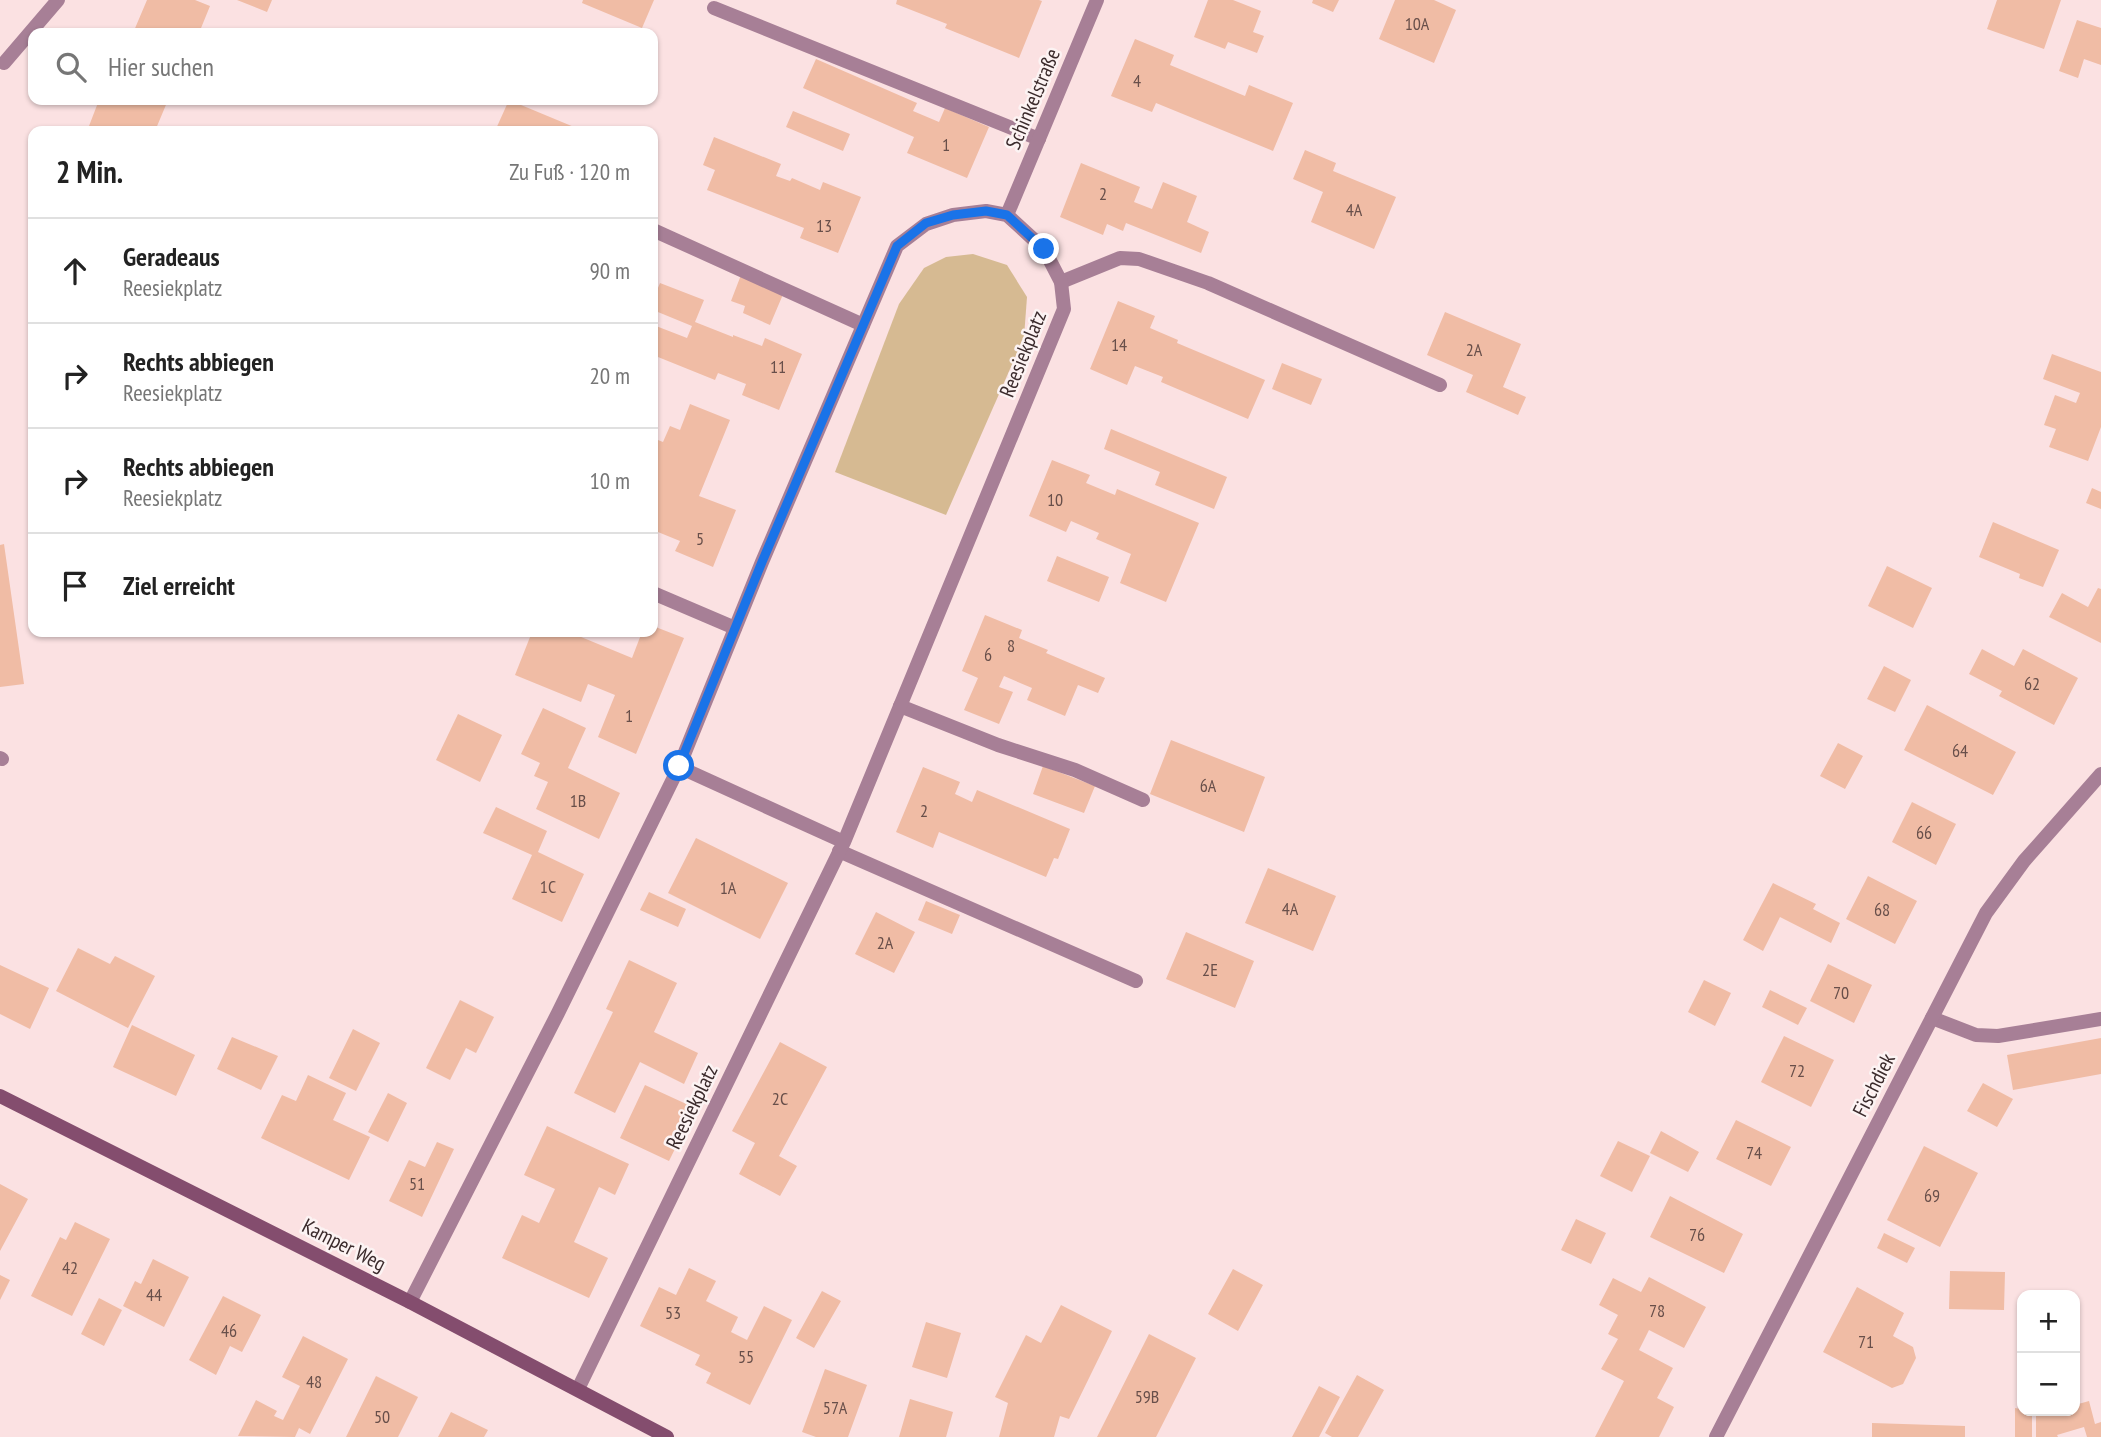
<!DOCTYPE html>
<html lang="de">
<head>
<meta charset="utf-8">
<style>
	:root { --surface:#fff; --page:#f2f2f2; --text:#222; --muted:#767676; --line:#e0e0e0 }
	body { margin:0; font-family:"PT Sans Narrow",sans-serif; background:var(--page); color:var(--text) }
	.controls { position:absolute; right:21px; bottom:21px; display:grid; overflow:hidden; border-radius:14px; box-shadow:0 2px 5px #0004 }
	.controls button { width:63px; height:63px; display:grid; place-items:center; padding:0; border:0; border-bottom:2px solid var(--line); background:var(--surface); color:var(--text); font:35px sans-serif }
	.stop { position:absolute; width:21px; height:21px; margin:-16px; border:5px solid #1a73e8; border-radius:50%; background:#fff }
	.stop.end { background:#1a73e8; border-color:#fff; box-shadow:0 2px 7px #0008 }
	.list { margin:0; padding:0; list-style:none }
	h2 { display:flex; justify-content:space-between; align-items:center; height:91px; margin:0; padding:0 28px; font-size:30px }
	h2 small { font-size:23px; font-weight:400; color:var(--muted) }
	.list li { display:grid; grid-template-columns:46px 1fr auto; gap:21px; align-items:center; box-sizing:border-box; height:105px; padding:0 28px; border-top:2px solid var(--line) }
	.list b { display:block; font-size:26px; white-space:nowrap }
	.list p { margin:0; font-size:23px; white-space:nowrap; color:var(--muted) }
	.list em { font-size:23px; font-style:normal; color:var(--muted) }
	.icon { flex:none; width:38px; height:38px; fill:none; stroke:currentColor; stroke-width:2; stroke-linecap:round; stroke-linejoin:round }
	.map { position:relative; flex:none; width:2101px; height:1437px; overflow:hidden }
	.search { position:absolute; background:var(--surface); box-shadow:0 2px 5px #0004; left:28px; top:28px; width:630px; height:77px; display:flex; align-items:center; gap:18px; box-sizing:border-box; padding:0 24px; border-radius:14px; color:var(--muted); font-size:26px }
	.panel { position:absolute; background:var(--surface); box-shadow:0 2px 5px #0004; left:28px; top:126px; width:630px; height:511px; border-radius:14px }
	.map>svg:first-child { display:block }
	.green { fill:#d6ba92 }
	.building { fill:#f0bca5 }
	.lines { fill:none; stroke-linecap:round; stroke-linejoin:round }
	.service { stroke:#a77f96; stroke-width:14 }
	.minor { stroke:#a77f96; stroke-width:14 }
	.secondary { stroke:#844d6e; stroke-width:14 }
	.route { stroke:#1a73e8; stroke-width:9 }
	.labels { text-anchor:middle; stroke-width:5; stroke-linejoin:round; paint-order:stroke }
	.number-label { font-size:18px; fill:#684f4a }
	.street-label { font-size:21px; fill:#3b2b2c; stroke:#fcf3f3 }
</style>
</head>
<body>
<div class="map">
<svg width="2101" height="1437" viewBox="0 0 2101 1437">
	<rect width="100%" height="100%" fill="#fbe1e2"/>
	<path class="green" d="M973 254 1007 265 1027 297 1024 337 946 515 835 472 899 304 924 268 946 257Z"/>
	<path class="building" d="M147 0H195L210 6 199 33H133Z
		M237 0H272L267 12Z
		M583 0H654L642 28 582 3Z
		M897 0H1039L1042 1 1019 58 945 28 947 24 896 4Z
		M1208 0H1233L1261 11 1253 32 1264 36 1257 53 1228 42 1225 49 1194 37Z
		M1313 0H1339L1333 12 1312 3Z
		M1395 0H1434L1456 10 1434 63 1379 39Z
		M1997 0H2061L2044 49 1987 29Z
		M2077 20 2101 28V65L2084 59 2078 78 2059 71Z
		M1135 39 1174 55 1170 65 1245 96 1249 85 1293 103 1273 151 1156 103 1152 112 1111 96Z
		M816 59 917 103 913 111 939 122 945 108 989 127 967 178 907 153 914 137 803 88Z
		M99 100H168L155 131H102L89 126Z
		M509 100 574 127 572 131H495Z
		M793 111 850 134 843 151 786 127Z
		M714 137 781 164 776 176 790 181 792 178 820 190 823 182 861 197 838 253 800 238 804 228 707 190 715 170 703 165Z
		M1305 150 1336 163 1333 171 1396 197 1374 249 1311 222 1323 192 1293 179Z
		M1081 163 1140 187 1134 202 1152 209 1163 182 1197 196 1187 222 1209 232 1201 253 1126 223 1123 231 1107 224 1103 235 1060 217Z
		M741 275 784 292 770 325 743 313 745 306 731 301Z
		M660 283 704 300 695 322 733 337V335L762 346 765 338 802 354 779 410 742 395 746 384 718 373 715 380 653 355V335L656 326 687 338 692 326 653 310V300Z
		M1118 301 1155 316 1150 328 1178 340 1177 343 1265 380 1248 419 1161 382 1163 377 1135 366 1127 385 1090 369Z
		M1445 312 1521 344 1503 387 1526 397 1518 415 1466 392 1473 375 1427 355Z
		M2052 354 2101 372V427L2088 461 2049 447 2056 429 2044 425 2055 395 2076 403 2080 393 2043 379Z
		M1282 363 1322 379 1311 405 1272 389Z
		M690 404 730 420 699 496 736 510 713 567 675 551 680 541 653 530V438L663 442 670 426 680 430Z
		M1111 429 1227 477 1214 509 1155 485 1160 472 1104 449Z
		M1052 460 1090 475 1086 483 1115 495 1117 489 1199 523 1166 602 1120 583 1131 554 1096 539 1099 533 1071 521 1066 532 1029 516Z
		M2092 488 2101 492V509L2086 503Z
		M1993 522 2059 550 2043 587 2019 578 2020 574 1979 557Z
		M4 544 24 684 0 687V545Z
		M1057 556 1109 577 1099 602 1047 581Z
		M1887 566 1932 588 1913 628 1868 606Z
		M2098 588 2101 589V643L2049 617 2062 593 2088 607Z
		M985 615 1022 630 1019 638 1048 650 1046 653 1105 678 1098 693 1078 685 1065 716 1027 700 1032 688 1004 676 999 687 1013 692 999 724 964 710 978 678 962 671Z
		M653 626 684 638 636 754 598 737 615 695 588 684 581 702 515 675 532 632H569L632 658 642 632H653Z
		M1982 649 2014 666 2023 649 2078 678 2054 725 1999 696 2002 691 1969 674Z
		M1884 666 1911 680 1895 712 1867 699Z
		M1927 705 2016 752 1993 795 1904 750Z
		M543 708 586 728 568 768 620 793 599 839 536 809 548 782 534 776 540 763 521 754Z
		M458 714 502 735 480 782 436 760Z
		M1171 740 1265 777 1244 832 1150 794Z
		M1838 743 1863 756 1845 789 1820 776Z
		M1043 766 1095 786 1084 813 1033 794Z
		M923 767 960 782 955 794 972 802 977 790 1070 829 1058 859 1054 858 1046 877 939 832 933 848 896 832Z
		M1912 802 1956 824 1936 865 1892 842Z
		M496 807 547 831 538 852 584 874 562 922 512 899 532 855 483 833Z
		M696 838 788 883 760 939 668 893Z
		M1268 868 1336 896 1313 951 1245 923Z
		M1868 876 1917 901 1895 944 1846 919Z
		M1773 883 1816 904 1813 909 1840 923 1831 943 1780 917 1763 951 1743 940Z
		M649 892 686 909 678 927 640 910Z
		M926 901 960 915 952 934 918 920Z
		M876 912 915 932 894 973 855 954Z
		M1186 932 1254 961 1235 1008 1166 979Z
		M78 948 110 964 115 956 155 976 128 1028 56 991Z
		M629 960 677 983 654 1032 698 1053 684 1084 640 1062 615 1113 574 1093 613 1012 606 1009Z
		M1828 964 1872 985 1854 1023 1810 1001Z
		M0 965 49 988 30 1029 0 1014Z
		M1704 980 1731 993 1715 1026 1688 1012Z
		M1770 990 1807 1008 1798 1025 1762 1007Z
		M460 1000 494 1017 476 1053 466 1048 450 1080 426 1068Z
		M132 1025 195 1055 176 1096 113 1067Z
		M353 1029 380 1043 356 1091 329 1078Z
		M1784 1036 1834 1060 1811 1107 1761 1082Z
		M232 1037 278 1056 261 1090 217 1069Z
		M2101 1038V1074L2013 1090 2007 1055Z
		M780 1042 827 1067 779 1156 797 1166 780 1196 739 1174 755 1143 732 1131Z
		M308 1075 346 1093 333 1120 370 1137 349 1180 261 1138 282 1095 296 1101Z
		M1983 1083 2013 1099 1997 1127 1967 1111Z
		M645 1085 695 1108 669 1161 620 1138Z
		M388 1093 407 1103 388 1142 368 1132Z
		M1736 1120 1791 1147 1771 1186 1716 1159Z
		M547 1126 629 1164 615 1195 599 1187 574 1242 608 1258 589 1298 502 1258 522 1215 539 1223 555 1189 524 1175Z
		M1661 1131 1699 1152 1688 1172 1650 1153Z
		M1618 1141 1650 1156 1632 1192 1600 1176Z
		M437 1142 454 1149 422 1217 389 1201 409 1160 425 1167Z
		M1924 1146 1978 1173 1940 1247 1887 1220Z
		M0 1184 28 1199 0 1251Z
		M1670 1196 1743 1234 1724 1273 1650 1237Z
		M1576 1219 1606 1233 1591 1264 1561 1250Z
		M75 1222 110 1239 72 1316 31 1296 60 1237 66 1240Z
		M1884 1233 1915 1248 1907 1263 1877 1248Z
		M153 1259 189 1277 164 1327 123 1306 135 1281 141 1284Z
		M689 1268 716 1281 706 1301 738 1317 731 1332 747 1340 764 1306 792 1320 750 1405 706 1383 711 1373 695 1365 700 1355 640 1326 659 1287 676 1295Z
		M1233 1269 1263 1285 1238 1331 1208 1314Z
		M1950 1271 2005 1272 2004 1310 1949 1309Z
		M0 1275 10 1280 0 1300Z
		M1649 1277 1706 1307 1684 1348 1649 1330 1639 1350 1673 1368 1657 1398 1674 1407 1659 1437H1595L1624 1381 1601 1369 1618 1339 1608 1334 1618 1315 1599 1305 1613 1278 1641 1292Z
		M1857 1287 1904 1313 1893 1336 1913 1347 1916 1358 1903 1384 1892 1388 1823 1352Z
		M822 1291 841 1301 814 1348 796 1338Z
		M223 1296 261 1315 242 1352 230 1346 216 1375 189 1360Z
		M99 1298 122 1310 104 1346 81 1334Z
		M1061 1305 1112 1331 1069 1419 1060 1416 1054 1437H999L1008 1403 995 1397 1026 1335 1041 1343Z
		M926 1322 961 1333 947 1378 912 1367Z
		M1149 1334 1196 1358 1156 1437H1097Z
		M303 1336 348 1359 310 1434 299 1428 295 1437 238 1436 256 1400 277 1411 274 1416 283 1420 300 1386 282 1377Z
		M825 1369 867 1385 848 1437H816L802 1432Z
		M1357 1375 1384 1390 1358 1437H1332L1325 1433Z
		M376 1376 418 1397 398 1437H346Z
		M1319 1386 1340 1397 1319 1437H1292Z
		M910 1399 953 1412 946 1437H899Z
		M2089 1401 2095 1424 2101 1422V1437H2087L2084 1427 2057 1435 2058 1437H2036V1411H2075V1405Z
		M2015 1408 2032 1411V1437H2015Z
		M451 1412 488 1430 484 1437H438Z
		M1872 1423 1965 1426V1437H1872Z"/>
	<g class="lines">
		<path class="service" d="M714 8 1039 139
			M653 230 863 325
			M1061 282 1120 258 1139 259 1208 283 1440 385
			M653 593 735 628
			M900 706 998 745 1075 770 1143 800
			M839 851 1136 981
			M1932 1018 1976 1035 1998 1036 2101 1019"/>
		<path class="minor" d="M4 63 58 0
			M1007 215 1097 0
			M0 758 2 759
			M679 767 844 842
			M410 1302 558 1013 679 767 762 562 897 246 926 224 953 215 986 211 1007 215 1044 249 1061 282 1064 309 844 842 578 1389
			M1716 1437 1986 913 2024 861 2101 774"/>
		<path class="secondary" d="M0 1096 410 1302 667 1437"/>
	</g>
	<g class="lines">
		<path class="route" d="M679 766 762 562 897 246 926 223 953 215 986 211 1007 215 1044 249"/>
	</g>
	<g class="labels">
		<g class="number-label">
			<text x="1417" y="30">10A</text>
			<text x="1137" y="87">4</text>
			<text x="946" y="151">1</text>
			<text x="1103" y="200">2</text>
			<text x="1354" y="216">4A</text>
			<text x="824" y="232">13</text>
			<text x="1119" y="351">14</text>
			<text x="1474" y="356">2A</text>
			<text x="778" y="373">11</text>
			<text x="1055" y="506">10</text>
			<text x="700" y="545">5</text>
			<text x="1011" y="652">8</text>
			<text x="988" y="661">6</text>
			<text x="2032" y="690">62</text>
			<text x="629" y="722">1</text>
			<text x="1960" y="757">64</text>
			<text x="1208" y="792">6A</text>
			<text x="578" y="807">1B</text>
			<text x="924" y="817">2</text>
			<text x="1924" y="839">66</text>
			<text x="548" y="893">1C</text>
			<text x="728" y="894">1A</text>
			<text x="1290" y="915">4A</text>
			<text x="1882" y="916">68</text>
			<text x="885" y="949">2A</text>
			<text x="1210" y="976">2E</text>
			<text x="1841" y="999">70</text>
			<text x="1797" y="1077">72</text>
			<text x="780" y="1105">2C</text>
			<text x="1754" y="1159">74</text>
			<text x="417" y="1190">51</text>
			<text x="1932" y="1202">69</text>
			<text x="1697" y="1241">76</text>
			<text x="70" y="1274">42</text>
			<text x="154" y="1301">44</text>
			<text x="1657" y="1317">78</text>
			<text x="673" y="1319">53</text>
			<text x="229" y="1337">46</text>
			<text x="1866" y="1348">71</text>
			<text x="746" y="1363">55</text>
			<text x="314" y="1388">48</text>
			<text x="1147" y="1403">59B</text>
			<text x="835" y="1414">57A</text>
			<text x="382" y="1423">50</text>
		</g>
		<g class="street-label">
			<text transform="translate(1033 99) rotate(-67)" y="7">Schinkelstraße</text>
			<text transform="translate(1023 354) rotate(-68)" y="7">Reesiekplatz</text>
			<text transform="translate(1874 1085) rotate(-63)" y="7">Fischdiek</text>
			<text transform="translate(692 1107) rotate(-64)" y="7">Reesiekplatz</text>
			<text transform="translate(344 1245) rotate(27)" y="7">Kamper Weg</text>
		</g>
	</g>
</svg>
<div class="controls">
<button>+</button>
<button>−</button>
</div>
<div class="stop" style="left:679px;top:766px"></div>
<div class="stop end" style="left:1044px;top:249px"></div>
<div class="search"><svg class="icon" aria-label="search" viewBox="0 0 24 24"><circle cx="10" cy="10" r="6"/><path d="M15 15l6 6"/></svg>Hier suchen</div>
<section class="panel">
<h2>2 Min.<small>Zu Fuß · 120 m</small></h2>
<ul class="list">
<li><svg class="icon" aria-label="ahead" viewBox="0 0 24 24"><path d="M12 20V5M6 11l6-6 6 6"/></svg><div><b>Geradeaus</b><p>Reesiekplatz</p></div><em>90 m</em></li>
<li><svg class="icon" aria-label="right" viewBox="0 0 24 24"><path d="M7 20v-9h11M14 6l5 5-5 5"/></svg><div><b>Rechts abbiegen</b><p>Reesiekplatz</p></div><em>20 m</em></li>
<li><svg class="icon" aria-label="right" viewBox="0 0 24 24"><path d="M7 20v-9h11M14 6l5 5-5 5"/></svg><div><b>Rechts abbiegen</b><p>Reesiekplatz</p></div><em>10 m</em></li>
<li><svg class="icon" aria-label="arrive" viewBox="0 0 24 24"><path d="M6 21V4h12l-3 4 3 4H6"/></svg><div><b>Ziel erreicht</b></div></li>
</ul>
</section>
</div>
</body>
</html>
